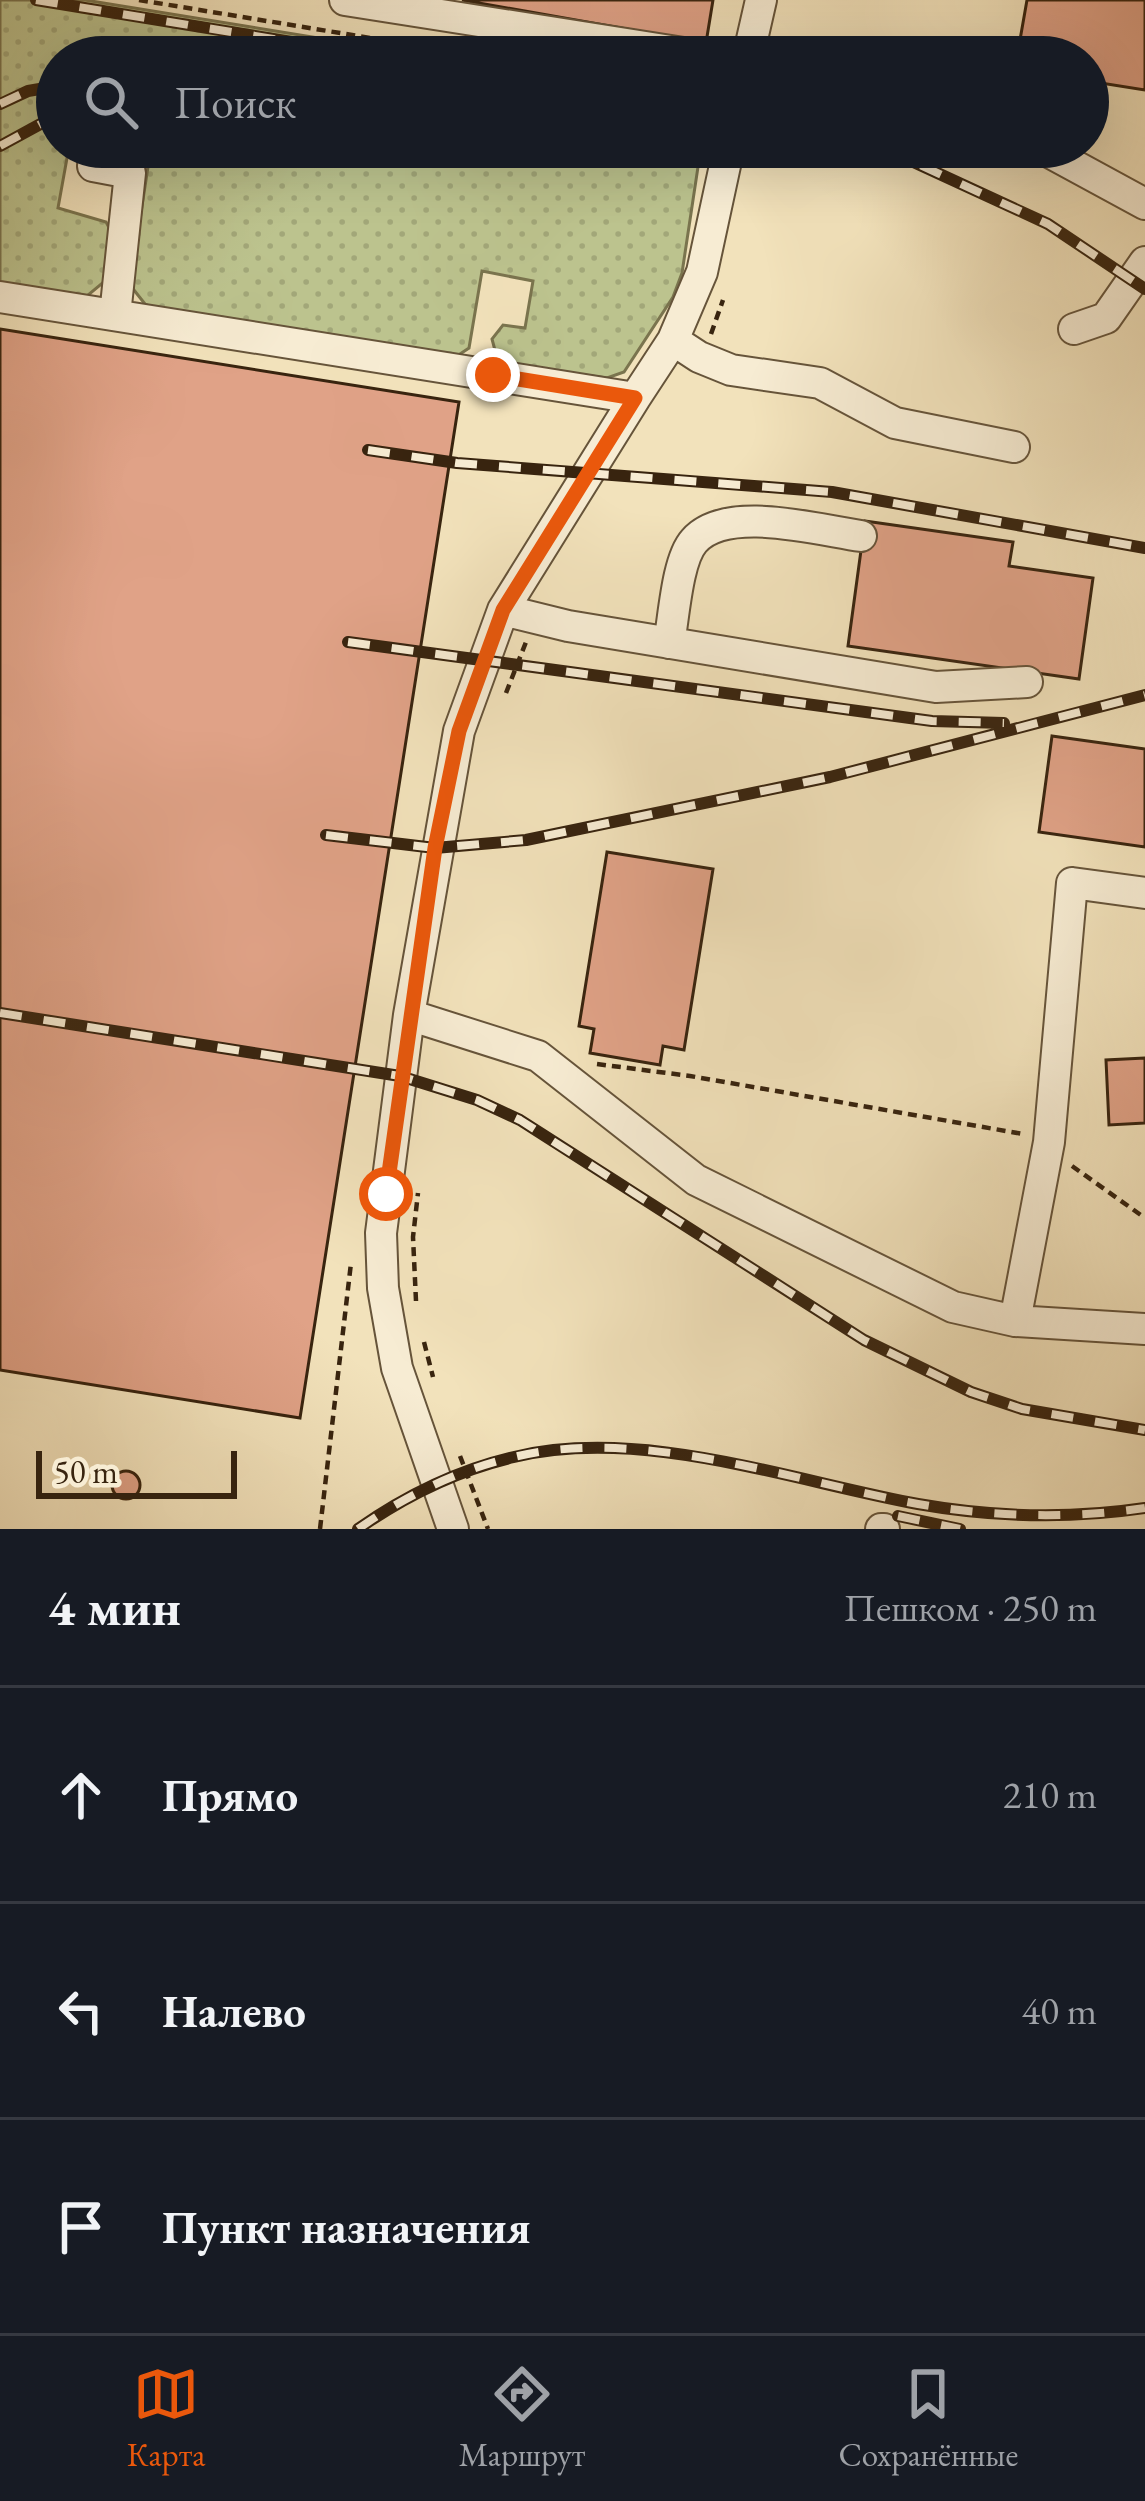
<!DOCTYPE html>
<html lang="ru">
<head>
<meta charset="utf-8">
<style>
	:root { --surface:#171b24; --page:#20242c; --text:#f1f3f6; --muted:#9ea1a6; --line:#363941; --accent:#ea580c }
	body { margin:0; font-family:"EB Garamond",serif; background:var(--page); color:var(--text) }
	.scale { position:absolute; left:36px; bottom:30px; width:201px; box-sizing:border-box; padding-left:12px; border:6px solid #38240f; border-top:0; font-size:33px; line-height:42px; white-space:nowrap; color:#38240f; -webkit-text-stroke:9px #f7ecd3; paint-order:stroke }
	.stop { position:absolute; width:36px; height:36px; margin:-27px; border:9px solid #ea580c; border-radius:50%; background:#fff }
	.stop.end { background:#ea580c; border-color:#fff; box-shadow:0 3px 12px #0008 }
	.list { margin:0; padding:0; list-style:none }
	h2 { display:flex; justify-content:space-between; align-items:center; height:156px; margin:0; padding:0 48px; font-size:51px }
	h2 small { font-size:39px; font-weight:400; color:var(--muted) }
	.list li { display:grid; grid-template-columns:78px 1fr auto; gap:36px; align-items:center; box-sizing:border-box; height:216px; padding:0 48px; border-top:3px solid var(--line) }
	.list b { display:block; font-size:45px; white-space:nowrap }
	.list em { font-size:39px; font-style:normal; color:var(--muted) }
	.icon { flex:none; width:66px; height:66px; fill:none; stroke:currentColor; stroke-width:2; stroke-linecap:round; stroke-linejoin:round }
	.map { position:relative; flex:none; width:1145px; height:1529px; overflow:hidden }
	.search { position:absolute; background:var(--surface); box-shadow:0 12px 48px #0002; left:36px; right:36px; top:36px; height:132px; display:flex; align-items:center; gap:30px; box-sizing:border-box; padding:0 42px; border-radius:66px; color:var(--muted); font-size:45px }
	.sheet { height:804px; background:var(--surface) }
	nav { display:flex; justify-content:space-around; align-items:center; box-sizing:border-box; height:168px; border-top:3px solid var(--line); background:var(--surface); font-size:33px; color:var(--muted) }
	nav a { display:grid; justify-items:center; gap:6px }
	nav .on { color:var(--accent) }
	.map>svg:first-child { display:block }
	.grass { fill:url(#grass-dots); stroke:#7a744e; stroke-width:3 }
	.building { fill:#e0a287; stroke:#38240f; stroke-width:3 }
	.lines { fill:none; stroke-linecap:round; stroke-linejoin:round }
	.minor-casing { stroke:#66543a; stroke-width:34 }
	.path { stroke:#38240f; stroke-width:4.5; stroke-dasharray:9 6; stroke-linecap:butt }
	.minor { stroke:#f7ecd3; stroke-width:30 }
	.rail-casing { stroke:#38240f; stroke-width:12 }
	.rail { stroke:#f7ecd3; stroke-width:8; stroke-dasharray:22; stroke-linecap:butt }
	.route { stroke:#ea580c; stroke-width:15 }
</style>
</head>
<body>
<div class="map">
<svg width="1145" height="1529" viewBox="0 0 1145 1529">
	<defs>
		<pattern id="grass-dots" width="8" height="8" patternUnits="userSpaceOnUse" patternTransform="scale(3)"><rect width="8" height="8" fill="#bcc38e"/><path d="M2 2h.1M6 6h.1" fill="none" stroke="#a2a779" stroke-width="1.8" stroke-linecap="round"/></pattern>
	</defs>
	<rect width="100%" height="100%" fill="#f2e2bb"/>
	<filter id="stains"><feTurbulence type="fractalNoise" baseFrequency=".00167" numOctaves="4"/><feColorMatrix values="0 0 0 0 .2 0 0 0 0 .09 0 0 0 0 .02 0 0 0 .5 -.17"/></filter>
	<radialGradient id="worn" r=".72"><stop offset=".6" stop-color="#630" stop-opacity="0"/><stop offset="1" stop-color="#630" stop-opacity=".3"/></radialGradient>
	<path class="grass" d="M0 0H85L435 57H57V147H69L58 208 106 222 112 233 105 281 87 296 0 283Z
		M151 147H701L682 273 673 297 624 372 607 378 507 365 497 358 492 339 503 325 525 328 533 281 482 271 469 348 457 356 157 310 145 304 130 285Z"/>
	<path class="building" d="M462 0H713L706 43Z
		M1027 0H1145V90L1088 81V57H1017Z
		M0 329 459 402 300 1418 0 1370Z
		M865 521 1013 542 1009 566 1093 578 1079 679 848 646Z
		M1052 736 1145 749V847L1039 832Z
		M607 852 713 869 684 1050 663 1046 660 1065 590 1053 594 1029 579 1026Z
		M1145 1058V1123L1109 1125 1106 1060Z
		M112 1485a14 14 0 1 1 28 0a14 14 0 1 1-28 0Z"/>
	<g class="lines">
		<g class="minor-casing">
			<path id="minor" d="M345 0 709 57
				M748 57 761 0
				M1040 147 1145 204
				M93 166 130 173 115 315
				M0 297 635 398 503 610 459 731 409 1015 381 1233 383 1288 397 1368 453 1529
				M1074 329 1106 318 1145 262
				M673 340 699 357 731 370 820 383 895 423 1014 447
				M635 398 673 340 702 272 729 147
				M503 610 568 626 936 687 1027 682
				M669 643C674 617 677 560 694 541 726 504 818 530 861 536
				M409 1015 538 1056 696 1180 953 1307 1015 1321 1145 1329
				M1015 1321 1049 1142 1072 883 1145 893
				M881 1529H884"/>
		</g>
		<path class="path" d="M139 0 486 57
			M986 147 1013 157
			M711 334 723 300
			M506 693 526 642
			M597 1064 690 1076 1023 1134
			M1072 1166 1145 1218
			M416 1301 413 1237 418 1193
			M424 1342 433 1377
			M460 1456 488 1529
			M320 1529 351 1263"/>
		<use href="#minor" class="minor"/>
		<g class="rail-casing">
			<path id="rail" d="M36 0 384 57
				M0 104 28 91 57 86
				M0 146 57 115
				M881 147 1048 224 1145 289
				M368 450 457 463 832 492 1145 548
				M348 642 932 721 1004 723
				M326 835 435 848 526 840 830 777 1145 695
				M0 1013 400 1076 477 1100 520 1120 864 1340 971 1392 1022 1409 1145 1430
				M898 1516 960 1529
				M358 1529C405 1496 458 1470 514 1457 641 1426 793 1481 918 1504 992 1517 1071 1519 1145 1508"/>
		</g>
		<use href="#rail" class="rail"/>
	</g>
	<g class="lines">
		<path class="route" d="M386 1194 435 848 459 731 503 610 635 398 493 375"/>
	</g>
	<rect width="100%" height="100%" filter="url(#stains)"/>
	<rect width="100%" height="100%" fill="url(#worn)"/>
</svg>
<div class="scale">50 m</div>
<div class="stop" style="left:386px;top:1194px"></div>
<div class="stop end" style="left:493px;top:375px"></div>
<div class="search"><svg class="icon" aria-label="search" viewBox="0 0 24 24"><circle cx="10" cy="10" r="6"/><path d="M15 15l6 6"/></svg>Поиск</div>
</div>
<section class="sheet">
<h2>4 мин<small>Пешком · 250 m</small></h2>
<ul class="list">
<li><svg class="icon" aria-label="ahead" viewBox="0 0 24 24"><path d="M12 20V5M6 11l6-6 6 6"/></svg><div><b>Прямо</b></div><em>210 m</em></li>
<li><svg class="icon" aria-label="left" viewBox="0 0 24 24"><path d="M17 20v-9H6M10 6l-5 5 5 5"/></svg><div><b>Налево</b></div><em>40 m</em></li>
<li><svg class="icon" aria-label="arrive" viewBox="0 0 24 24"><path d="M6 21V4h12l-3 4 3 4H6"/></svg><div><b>Пункт назначения</b></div></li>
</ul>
</section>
<nav>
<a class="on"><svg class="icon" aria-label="map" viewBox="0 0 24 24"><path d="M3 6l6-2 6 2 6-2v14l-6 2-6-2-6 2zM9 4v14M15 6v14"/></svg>Карта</a>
<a><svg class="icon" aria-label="directions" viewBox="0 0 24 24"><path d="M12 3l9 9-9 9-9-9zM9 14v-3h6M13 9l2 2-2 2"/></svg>Маршрут</a>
<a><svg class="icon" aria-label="saved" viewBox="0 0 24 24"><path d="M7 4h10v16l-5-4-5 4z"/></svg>Сохранённые</a>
</nav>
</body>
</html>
